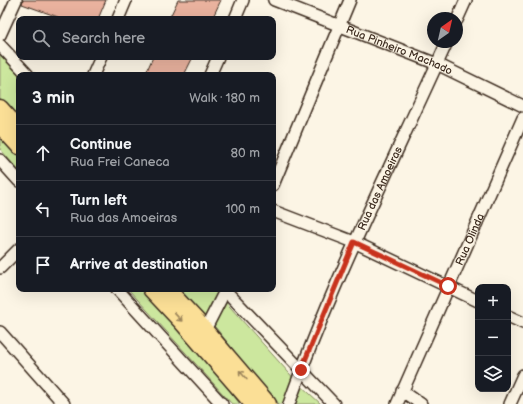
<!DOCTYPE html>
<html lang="en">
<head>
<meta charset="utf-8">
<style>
	:root { --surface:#171b24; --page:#242831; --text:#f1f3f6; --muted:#9ea1a6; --line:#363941 }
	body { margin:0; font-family:"Balsamiq Sans",sans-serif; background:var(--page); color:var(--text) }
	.controls { position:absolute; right:12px; bottom:12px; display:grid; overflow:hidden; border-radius:8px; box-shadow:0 4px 16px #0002 }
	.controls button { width:36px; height:36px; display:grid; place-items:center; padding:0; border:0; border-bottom:1px solid var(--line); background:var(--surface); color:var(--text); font:20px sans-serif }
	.compass { position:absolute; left:427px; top:12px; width:36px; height:36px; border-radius:50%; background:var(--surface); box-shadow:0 4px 16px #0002; rotate:34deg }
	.stop { position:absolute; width:12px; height:12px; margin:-9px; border:3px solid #c8321e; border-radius:50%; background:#fff }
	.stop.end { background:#c8321e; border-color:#fff; box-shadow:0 1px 4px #0008 }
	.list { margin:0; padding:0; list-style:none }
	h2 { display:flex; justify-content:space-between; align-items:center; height:52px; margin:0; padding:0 16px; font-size:17px }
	h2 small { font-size:13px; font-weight:400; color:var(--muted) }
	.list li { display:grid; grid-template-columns:26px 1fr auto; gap:12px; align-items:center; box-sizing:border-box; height:56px; padding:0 16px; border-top:1px solid var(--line) }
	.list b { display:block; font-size:15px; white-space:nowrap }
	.list p { margin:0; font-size:13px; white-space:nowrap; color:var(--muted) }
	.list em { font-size:13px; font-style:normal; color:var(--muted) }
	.icon { flex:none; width:22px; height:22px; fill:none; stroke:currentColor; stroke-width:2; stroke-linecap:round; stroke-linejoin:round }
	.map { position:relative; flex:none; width:523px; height:404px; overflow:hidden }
	.search { position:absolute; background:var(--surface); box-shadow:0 4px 16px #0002; left:16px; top:16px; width:260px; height:44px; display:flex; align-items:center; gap:10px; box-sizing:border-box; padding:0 14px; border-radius:8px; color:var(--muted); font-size:15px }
	.panel { position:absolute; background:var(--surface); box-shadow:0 4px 16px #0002; left:16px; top:72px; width:260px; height:220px; border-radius:8px }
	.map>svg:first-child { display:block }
	.green { fill:#cce79e; stroke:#84885e }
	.building { fill:#e9b29e; stroke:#3b2a1e }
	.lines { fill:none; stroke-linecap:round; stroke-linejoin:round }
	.minor-casing { stroke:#3b2a1e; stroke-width:14 }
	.highway-casing { stroke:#3b2a1e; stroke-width:19 }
	.minor { stroke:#fcf5e5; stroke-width:11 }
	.highway { stroke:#fbdf96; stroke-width:16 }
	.oneway { stroke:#9b845a }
	.route { stroke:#c8321e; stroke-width:5 }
	.labels { text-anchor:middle; stroke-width:3; stroke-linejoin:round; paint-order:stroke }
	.street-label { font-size:11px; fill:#3b2a1e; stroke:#fcf5e5 }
</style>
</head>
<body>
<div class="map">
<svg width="523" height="404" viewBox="0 0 523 404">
	<rect width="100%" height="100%" fill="#fcf5e5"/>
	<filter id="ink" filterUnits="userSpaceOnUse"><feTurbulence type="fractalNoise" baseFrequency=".025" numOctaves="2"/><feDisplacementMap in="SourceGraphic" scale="8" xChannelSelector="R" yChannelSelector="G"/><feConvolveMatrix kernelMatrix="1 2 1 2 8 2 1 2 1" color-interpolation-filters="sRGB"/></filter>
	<g filter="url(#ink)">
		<path class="green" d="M0 53 19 75V121L0 100Z
			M0 133 19 154V171L0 149Z
			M128 289H142L197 348 240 404H232Z
			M177 289H214L297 382 321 404H279L252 374 216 328Z"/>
		<path class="building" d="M23 0H106L98 19H57L58 17 22 4Z
			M178 0H221L212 19H169Z
			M153 57H193L184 75H145Z"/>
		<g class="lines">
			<g class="minor-casing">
				<g id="minor">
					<path id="s1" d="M274 0 437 64 523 106"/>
					<path d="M118 19 126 0"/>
					<path d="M235 19 243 0"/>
					<path d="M457 20 466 0"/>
					<path d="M0 35 16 0"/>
					<path d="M0 45 28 75"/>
					<path d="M93 75 101 57"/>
					<path d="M210 75 218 57"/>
					<path d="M0 160 19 181"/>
					<path d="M273 185 350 0"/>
					<path d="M273 211 354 242 478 301"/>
					<path d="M0 268 19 249"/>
					<path d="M117 289 222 404"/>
					<path d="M224 289 334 404"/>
					<path d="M508 316 523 323"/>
					<path d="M205 330 226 289"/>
					<path d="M0 332 64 404"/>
					<path d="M402 391 421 404"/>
					<path id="s2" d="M289 404C333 280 393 162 447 42"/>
					<path id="s3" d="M397 404 523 118"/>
					<path d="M510 404 523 375"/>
				</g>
			</g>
			<g class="highway-casing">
				<path id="highway" d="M0 108 19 129
					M0 125 19 146
					M151 289 182 322 253 404
					M167 289 196 320 268 404"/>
			</g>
			<use href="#minor" class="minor"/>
			<use href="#highway" class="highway"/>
		</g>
		<defs><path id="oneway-shaft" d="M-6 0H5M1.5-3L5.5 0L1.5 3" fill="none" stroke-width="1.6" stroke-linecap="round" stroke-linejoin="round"/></defs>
		<g class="oneway">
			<use href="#oneway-shaft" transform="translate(178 317) rotate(47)"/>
			<use href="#oneway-shaft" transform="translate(243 375) rotate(-130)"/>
		</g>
	</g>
	<g class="lines" filter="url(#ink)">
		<path class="route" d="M301 370 354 242 448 286"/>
	</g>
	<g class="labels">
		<g class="street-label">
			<text dy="4" stroke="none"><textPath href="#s1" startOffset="135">Rua Pinheiro Machado</textPath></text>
			<text dy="4" stroke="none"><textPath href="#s2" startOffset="234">Rua das Amoeiras</textPath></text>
			<text dy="4" stroke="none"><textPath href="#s3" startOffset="180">Rua Olinda</textPath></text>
		</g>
	</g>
</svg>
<div class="controls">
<button>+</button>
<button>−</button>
<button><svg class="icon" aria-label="layers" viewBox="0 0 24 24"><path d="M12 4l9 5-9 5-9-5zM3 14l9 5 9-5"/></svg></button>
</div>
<svg class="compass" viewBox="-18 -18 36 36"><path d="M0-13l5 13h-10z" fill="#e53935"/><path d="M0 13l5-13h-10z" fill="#9ea1a6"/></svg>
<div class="stop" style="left:448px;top:286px"></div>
<div class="stop end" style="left:301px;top:370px"></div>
<div class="search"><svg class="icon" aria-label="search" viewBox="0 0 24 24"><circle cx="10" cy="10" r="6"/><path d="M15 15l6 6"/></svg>Search here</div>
<section class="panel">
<h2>3 min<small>Walk · 180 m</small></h2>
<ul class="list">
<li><svg class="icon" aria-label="ahead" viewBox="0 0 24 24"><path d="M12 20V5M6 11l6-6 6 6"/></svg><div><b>Continue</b><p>Rua Frei Caneca</p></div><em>80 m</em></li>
<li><svg class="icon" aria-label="left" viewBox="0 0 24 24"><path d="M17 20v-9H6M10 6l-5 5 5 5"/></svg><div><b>Turn left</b><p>Rua das Amoeiras</p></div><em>100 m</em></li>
<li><svg class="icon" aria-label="arrive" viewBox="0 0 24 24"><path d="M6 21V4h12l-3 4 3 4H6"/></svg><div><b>Arrive at destination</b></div></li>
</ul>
</section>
</div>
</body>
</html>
